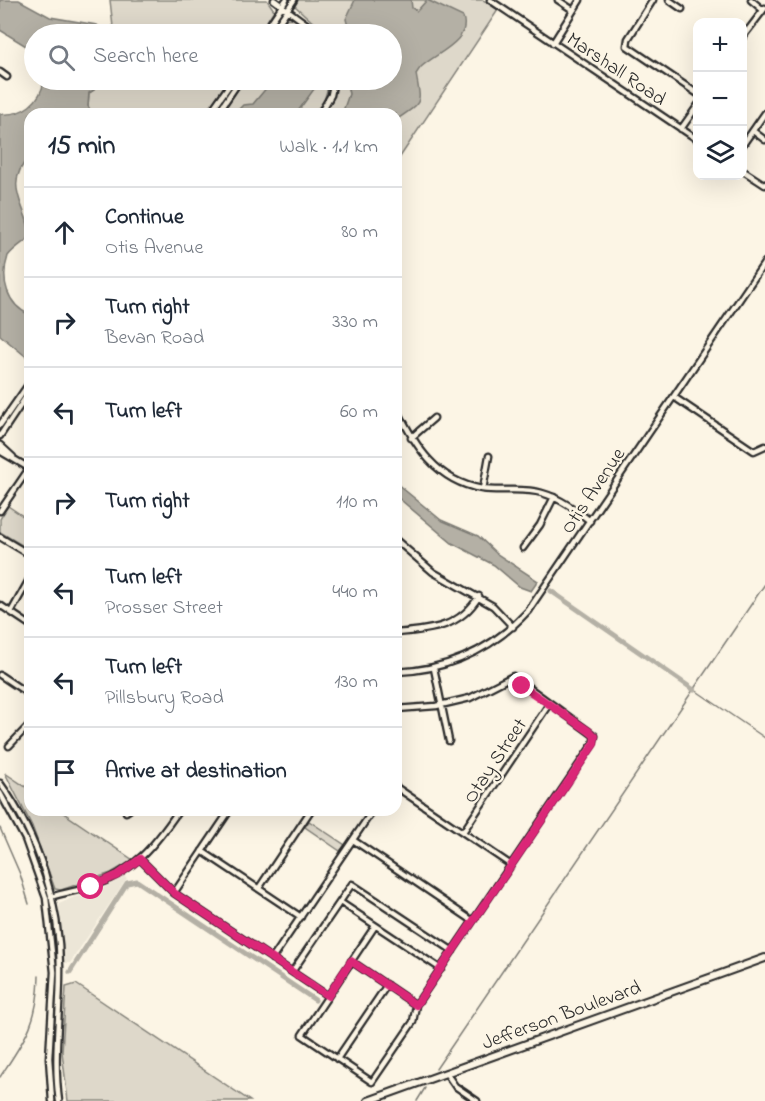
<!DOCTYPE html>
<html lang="en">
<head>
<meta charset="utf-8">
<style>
	:root { --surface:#fff; --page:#f6f6f7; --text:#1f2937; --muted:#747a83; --line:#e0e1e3 }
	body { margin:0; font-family:"Indie Flower",sans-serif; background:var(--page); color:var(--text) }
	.controls { position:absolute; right:18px; top:18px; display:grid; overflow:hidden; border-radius:12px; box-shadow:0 6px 24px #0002 }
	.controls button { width:54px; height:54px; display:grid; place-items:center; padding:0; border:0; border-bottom:2px solid var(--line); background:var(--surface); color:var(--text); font:30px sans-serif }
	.stop { position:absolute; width:18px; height:18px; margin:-14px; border:4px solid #db2777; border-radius:50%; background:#fff }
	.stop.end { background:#db2777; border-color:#fff; box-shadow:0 2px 6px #0008 }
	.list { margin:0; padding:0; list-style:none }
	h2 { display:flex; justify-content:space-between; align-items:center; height:78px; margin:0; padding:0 24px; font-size:26px }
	h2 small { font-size:20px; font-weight:400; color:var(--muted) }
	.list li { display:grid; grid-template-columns:39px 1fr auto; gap:18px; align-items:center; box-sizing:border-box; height:90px; padding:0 24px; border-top:2px solid var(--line) }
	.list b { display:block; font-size:22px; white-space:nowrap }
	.list p { margin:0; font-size:20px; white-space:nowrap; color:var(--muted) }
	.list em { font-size:20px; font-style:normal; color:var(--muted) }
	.icon { flex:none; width:33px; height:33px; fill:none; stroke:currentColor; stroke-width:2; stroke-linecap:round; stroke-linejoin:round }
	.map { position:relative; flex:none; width:765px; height:1101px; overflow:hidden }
	.search { position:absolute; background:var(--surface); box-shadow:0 6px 24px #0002; left:24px; top:24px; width:378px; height:66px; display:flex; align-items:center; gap:15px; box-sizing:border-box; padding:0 21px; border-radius:33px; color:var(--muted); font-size:22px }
	.panel { position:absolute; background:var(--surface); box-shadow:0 6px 24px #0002; left:24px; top:108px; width:378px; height:708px; border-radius:18px }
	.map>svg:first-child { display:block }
	.built { fill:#ece6d7 }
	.green { fill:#ded8ca; stroke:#84827a; stroke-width:1.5 }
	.water { fill:#b4b0a5; stroke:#7d7b74; stroke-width:1.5 }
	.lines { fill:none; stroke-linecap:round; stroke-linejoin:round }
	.stream { stroke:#7d7b74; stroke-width:1.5 }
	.canal { stroke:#b4b0a5; stroke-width:5 }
	.minor-casing { stroke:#2b2b2b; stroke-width:9 }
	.major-casing { stroke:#2b2b2b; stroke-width:10 }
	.minor { stroke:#fcf5e5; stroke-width:4.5 }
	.major { stroke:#fcf5e5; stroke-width:6 }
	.route { stroke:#db2777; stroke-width:8 }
	.labels { text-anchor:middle; stroke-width:4.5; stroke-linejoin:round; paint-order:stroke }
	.street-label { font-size:20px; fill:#2b2b2b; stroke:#fcf5e5 }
</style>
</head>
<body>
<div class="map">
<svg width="765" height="1101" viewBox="0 0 765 1101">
	<rect width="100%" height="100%" fill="#fcf5e5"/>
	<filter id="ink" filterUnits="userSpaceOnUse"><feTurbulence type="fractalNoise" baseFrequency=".0167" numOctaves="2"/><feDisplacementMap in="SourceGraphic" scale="12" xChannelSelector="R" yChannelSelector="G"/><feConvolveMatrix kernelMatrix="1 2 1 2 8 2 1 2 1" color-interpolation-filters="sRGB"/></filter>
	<g filter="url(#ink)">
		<path class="built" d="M124 877 127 878 70 963H63L59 904 74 897 94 893Z"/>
		<path class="green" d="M110 0H267L274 10 259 34H107L106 32 113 27Z
			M297 0H483L498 10 396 163V114H324L332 101 338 80H392V34H326L295 6Z
			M287 18 295 19 315 34H274Z
			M98 80H229L206 114H92L88 106 89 93 94 90Z
			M244 80H330L324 101 313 114H221Z
			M8 506 30 521V550L0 532V519Z
			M5 773 30 790V810H59L133 860 111 873 61 890 55 889 32 826Z
			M309 821 345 845 340 851 305 827Z
			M76 984 250 1101H68L62 1052 66 987Z"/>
		<path class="water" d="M0 0H19L50 17 97 25 107 34H34V51L0 30Z
			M355 0H411L412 8 417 11 427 0 463 17C472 41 434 54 420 68L416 74C421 104 424 101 396 120V114H342L349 94 346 80H392V34H350L346 19Z
			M44 80H98L94 90 89 93 88 106 92 114H30V156C0 187 30 209 30 237 23 243 14 248 8 256 0 280 7 305 30 315V360L0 335V114C23 116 41 102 44 80Z
			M273 80H319L321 86 314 89 296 114H234L243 105 253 104Z
			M396 483 441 520 478 536 497 554 538 581 531 591 520 587 494 565 452 543 396 496Z"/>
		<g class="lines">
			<path class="stream" d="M695 690 765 738
				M0 828 20 874 29 904
				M436 1069 765 584
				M0 1077C25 1039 38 1023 39 976
				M417 1101 425 1088"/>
			<path class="canal" d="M551 591 694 690
				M70 972 127 883 137 881 315 1000"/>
			<g class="minor-casing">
				<path id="minor" d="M274 0 320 34
					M490 0 698 140
					M558 0 573 10
					M653 0 628 39 627 46 698 94
					M669 0 682 9
					M751 0 763 10
					M263 34 286 0
					M271 34 294 0
					M742 38 765 8
					M553 43 580 0
					M0 72 7 77
					M209 114 233 80
					M217 114 240 80
					M320 114 331 95 334 80
					M681 129 698 105
					M753 131 765 140
					M742 146 765 113
					M742 170 765 185
					M674 397 754 451 765 446
					M396 407C415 446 436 481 482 489 502 492 523 487 542 493 560 498 576 510 590 521
					M0 425 30 382
					M0 436 30 391
					M411 438 434 418
					M0 445 13 457
					M0 451 29 468
					M483 489 489 456
					M0 511 30 467
					M0 537 30 555
					M396 540 433 572 493 606 513 627
					M523 548 540 525 554 497
					M0 605 30 625
					M11 612 30 578
					M396 633C430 630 460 628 479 596
					M434 668 449 741
					M396 672C449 670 492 650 528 611L765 262
					M0 675 30 695
					M396 709 436 706 470 698 513 676 595 736 593 744 416 1005
					M9 746 30 724
					M0 783C39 837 61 906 60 973 60 1016 53 1057 59 1101
					M396 787 511 865
					M0 793 25 839 46 898 54 972 49 1058 52 1101
					M126 812 129 810
					M463 832 549 704
					M353 840 473 921
					M202 851 301 917
					M140 859 174 893 328 996
					M259 888 311 810
					M174 893 230 810
					M51 897C65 892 79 891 92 886 133 873 156 844 179 810
					M340 902 441 969
					M375 926 302 1035 372 1082 413 1022 416 1005
					M272 959 373 810
					M351 961 416 1005
					M292 972 352 884 453 951
					M337 1059 387 985
					M446 1073 455 1086 477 1101"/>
			</g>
			<g class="major-casing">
				<path id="major" d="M368 1101 765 958"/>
			</g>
			<use href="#minor" class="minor"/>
			<use href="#major" class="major"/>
		</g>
	</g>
	<g class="lines" filter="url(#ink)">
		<path class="route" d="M91 887 118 875 140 859 174 893 328 996 351 961 416 1005 594 744 595 736 589 731 522 686"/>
	</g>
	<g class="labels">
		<g class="street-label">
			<text transform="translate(617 68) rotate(34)" y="7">Marshall Road</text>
			<text transform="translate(592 490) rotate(-56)" y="7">Otis Avenue</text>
			<text transform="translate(494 760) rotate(-56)" y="7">Otay Street</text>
			<text transform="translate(561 1014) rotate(-20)" y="7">Jefferson Boulevard</text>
		</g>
	</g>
</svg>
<div class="controls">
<button>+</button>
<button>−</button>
<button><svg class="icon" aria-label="layers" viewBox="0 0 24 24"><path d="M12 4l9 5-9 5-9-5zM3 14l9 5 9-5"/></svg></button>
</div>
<div class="stop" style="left:91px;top:887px"></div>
<div class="stop end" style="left:522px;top:686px"></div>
<div class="search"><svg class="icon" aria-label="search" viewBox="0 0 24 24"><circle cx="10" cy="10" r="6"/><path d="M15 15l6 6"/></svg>Search here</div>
<section class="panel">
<h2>15 min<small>Walk · 1.1 km</small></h2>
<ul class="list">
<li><svg class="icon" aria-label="ahead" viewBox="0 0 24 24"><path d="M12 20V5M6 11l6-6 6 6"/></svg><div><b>Continue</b><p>Otis Avenue</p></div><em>80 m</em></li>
<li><svg class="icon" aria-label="right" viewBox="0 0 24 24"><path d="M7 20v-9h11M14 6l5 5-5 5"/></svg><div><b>Turn right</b><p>Bevan Road</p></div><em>330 m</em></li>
<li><svg class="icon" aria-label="left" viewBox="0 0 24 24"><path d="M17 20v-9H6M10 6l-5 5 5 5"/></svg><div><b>Turn left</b></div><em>60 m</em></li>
<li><svg class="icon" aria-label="right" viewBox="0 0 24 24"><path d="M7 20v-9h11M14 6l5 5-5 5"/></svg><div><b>Turn right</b></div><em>110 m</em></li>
<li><svg class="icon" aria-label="left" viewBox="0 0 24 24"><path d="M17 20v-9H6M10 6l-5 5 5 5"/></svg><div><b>Turn left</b><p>Prosser Street</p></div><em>440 m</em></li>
<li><svg class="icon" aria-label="left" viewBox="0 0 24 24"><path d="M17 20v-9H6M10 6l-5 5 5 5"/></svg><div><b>Turn left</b><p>Pillsbury Road</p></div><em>130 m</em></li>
<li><svg class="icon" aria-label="arrive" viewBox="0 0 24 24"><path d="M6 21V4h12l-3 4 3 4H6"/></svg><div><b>Arrive at destination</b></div></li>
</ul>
</section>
</div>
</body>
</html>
